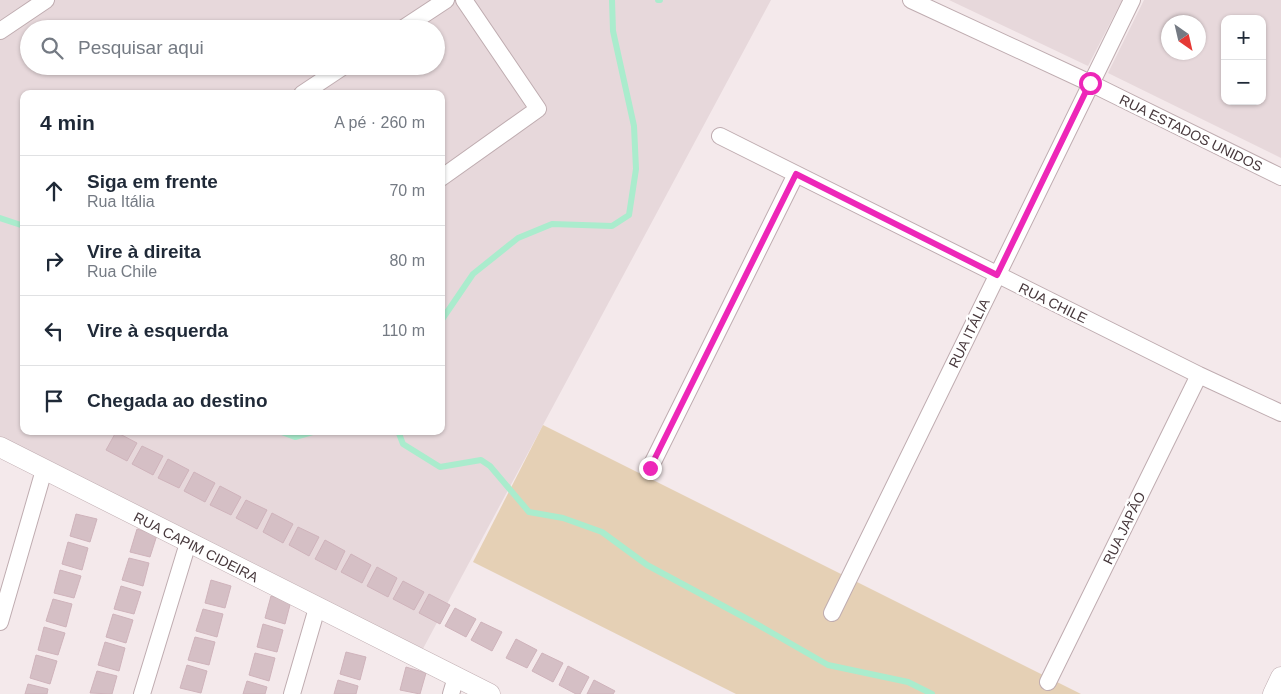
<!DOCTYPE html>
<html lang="pt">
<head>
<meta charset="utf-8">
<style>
	:root { --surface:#fff; --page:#f6f6f7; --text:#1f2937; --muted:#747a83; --line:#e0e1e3 }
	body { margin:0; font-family:Arial,sans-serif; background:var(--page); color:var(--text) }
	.controls { position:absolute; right:15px; top:15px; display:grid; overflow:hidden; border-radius:10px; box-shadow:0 1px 4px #0004 }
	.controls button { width:45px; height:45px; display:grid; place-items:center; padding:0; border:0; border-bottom:1px solid var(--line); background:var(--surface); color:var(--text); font:25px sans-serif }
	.compass { position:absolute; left:1161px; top:15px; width:45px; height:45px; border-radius:50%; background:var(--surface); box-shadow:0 1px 4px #0004; rotate:146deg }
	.stop { position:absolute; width:15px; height:15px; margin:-11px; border:4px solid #ed27b8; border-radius:50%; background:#fff }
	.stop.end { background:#ed27b8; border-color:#fff; box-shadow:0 1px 5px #0008 }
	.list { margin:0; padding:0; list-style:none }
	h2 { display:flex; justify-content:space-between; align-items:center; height:65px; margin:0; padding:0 20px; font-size:21px }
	h2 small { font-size:16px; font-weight:400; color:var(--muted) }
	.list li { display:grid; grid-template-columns:32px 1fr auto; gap:15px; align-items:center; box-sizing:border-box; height:70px; padding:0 20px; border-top:1px solid var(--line) }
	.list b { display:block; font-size:19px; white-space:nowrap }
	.list p { margin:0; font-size:16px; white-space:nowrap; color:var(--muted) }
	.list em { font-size:16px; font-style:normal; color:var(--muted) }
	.icon { flex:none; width:28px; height:28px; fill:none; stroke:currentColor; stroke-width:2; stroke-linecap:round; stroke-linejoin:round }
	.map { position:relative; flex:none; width:1281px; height:694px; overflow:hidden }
	.search { position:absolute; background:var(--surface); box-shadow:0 1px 4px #0004; left:20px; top:20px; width:425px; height:55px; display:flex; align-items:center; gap:12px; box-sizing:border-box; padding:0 18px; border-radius:28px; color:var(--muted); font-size:19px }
	.panel { position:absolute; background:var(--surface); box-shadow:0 1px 4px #0004; left:20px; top:90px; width:425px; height:345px; border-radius:10px }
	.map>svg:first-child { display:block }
	.residential { fill:#e7d8db; fill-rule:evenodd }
	.green { fill:#e5d0b5 }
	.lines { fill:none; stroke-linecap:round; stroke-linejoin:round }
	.stream { stroke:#aaeccd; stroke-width:6 }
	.building { fill:#d5bfc5; stroke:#cfb3bb }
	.minor-casing { stroke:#bfacb0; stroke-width:18 }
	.tertiary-casing { stroke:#bfacb0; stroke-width:21 }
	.minor { stroke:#fff; stroke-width:16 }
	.tertiary { stroke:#fff; stroke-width:20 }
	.route { stroke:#ed27b8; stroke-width:6 }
	.labels { text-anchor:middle; stroke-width:5; stroke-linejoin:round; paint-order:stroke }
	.street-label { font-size:14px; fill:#47383c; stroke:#fff }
</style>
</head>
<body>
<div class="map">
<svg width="1281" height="694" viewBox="0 0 1281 694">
	<rect width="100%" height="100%" fill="#f4e9eb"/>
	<path class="residential" d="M0 0H771L418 658 0 440ZM29 29H436V66H29ZM24 94H441V431H24Z
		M949 0H1122L1088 66Z
		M1144 0H1281V158L1108 73ZM1225 19H1262V101H1225ZM1198 22V52H1168V22Z"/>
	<path class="green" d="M543 425 1081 694H736L473 562Z"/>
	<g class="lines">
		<path class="stream" d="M658 0H660
			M0 218 24 226
			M441 321 473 274 518 238 552 224 612 226 629 215 636 169 634 126 613 31 612 0
			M279 431 295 437 316 431
			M398 431 403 444 440 467 481 460 490 466 529 512 563 518 602 532 647 565 753 622 828 665 908 682 932 694"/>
	</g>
	<path class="building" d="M116 432 137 443 127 461 106 450Z
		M142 446 163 456 153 475 132 464Z
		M168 459 189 470 179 488 158 478Z
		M194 472 215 483 205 502 184 491Z
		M220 486 241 497 231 515 210 505Z
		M246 500 267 510 257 529 236 518Z
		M272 513 293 524 283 543 263 532Z
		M76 514 97 519 90 542 70 536Z
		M298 527 319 537 309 556 289 545Z
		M137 529 157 535 150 557 130 552Z
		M325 540 345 551 336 570 315 559Z
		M68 542 88 548 82 570 62 564Z
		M351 554 371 565 362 583 341 572Z
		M129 558 149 563 143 586 122 580Z
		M377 567 397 578 388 597 367 586Z
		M60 570 81 576 74 598 54 593Z
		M211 580 231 586 225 608 205 603Z
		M403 581 424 592 414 610 393 599Z
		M121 586 141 592 134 614 114 609Z
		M429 594 450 605 440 624 419 613Z
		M271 596 291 601 285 624 265 618Z
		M53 599 72 604 66 627 46 621Z
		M455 608 476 619 466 637 445 626Z
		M203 609 223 614 217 637 196 631Z
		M113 614 133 620 126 643 106 637Z
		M481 622 502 632 492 651 471 640Z
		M263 624 283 630 277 652 257 647Z
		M44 627 65 633 58 655 38 650Z
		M195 637 215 642 209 665 188 660Z
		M516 639 537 650 527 668 506 658Z
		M105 642 125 648 119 671 98 665Z
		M346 652 366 657 360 680 340 674Z
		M255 653 275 658 269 681 249 675Z
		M542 653 563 663 553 682 532 671Z
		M36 655 57 661 50 684 30 678Z
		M187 665 207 671 201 693 180 688Z
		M568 666 589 677 580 694H576L559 685Z
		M406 667 426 673 420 694 400 690Z
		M97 671 117 676 112 694 90 693Z
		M338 680 358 686 356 694H334Z
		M594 680 615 691 613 694H587Z
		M247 681 267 687 265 694H243Z
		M28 684 48 689 47 694H25Z"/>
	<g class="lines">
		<g class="minor-casing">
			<path id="minor" d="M911 0 1090 83 1281 177
				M402 29 446 0
				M0 31 46 0
				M302 94 344 66
				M720 136 1199 375 1281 413
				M441 178 538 109 464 0
				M650 468 796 174
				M832 613 1132 0
				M0 622 44 470
				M1048 682 1199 375
				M142 694 188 543
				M292 694 317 608
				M451 694 456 677"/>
		</g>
		<g class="tertiary-casing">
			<path id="tertiary" d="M0 447 490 694
				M1273 694 1281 677"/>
		</g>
		<use href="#minor" class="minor"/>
		<use href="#tertiary" class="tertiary"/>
	</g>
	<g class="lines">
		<path class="route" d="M650 468 796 174 997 275 1090 83"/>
	</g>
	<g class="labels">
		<g class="street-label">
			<text transform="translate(1191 133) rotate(26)" y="5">RUA ESTADOS UNIDOS</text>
			<text transform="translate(1053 303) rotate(26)" y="5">RUA CHILE</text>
			<text transform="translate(969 333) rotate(-64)" y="5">RUA ITÁLIA</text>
			<text transform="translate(1124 528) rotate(-64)" y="5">RUA JAPÃO</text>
			<text transform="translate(196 547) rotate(27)" y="5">RUA CAPIM CIDEIRA</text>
		</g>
	</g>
</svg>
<div class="controls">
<button>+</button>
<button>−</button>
</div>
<svg class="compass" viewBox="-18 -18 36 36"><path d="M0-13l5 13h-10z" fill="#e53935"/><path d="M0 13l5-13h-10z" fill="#747a83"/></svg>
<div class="stop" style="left:1090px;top:83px"></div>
<div class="stop end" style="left:650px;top:468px"></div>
<div class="search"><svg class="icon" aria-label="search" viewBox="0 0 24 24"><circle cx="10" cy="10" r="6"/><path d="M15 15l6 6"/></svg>Pesquisar aqui</div>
<section class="panel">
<h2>4 min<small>A pé · 260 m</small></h2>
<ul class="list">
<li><svg class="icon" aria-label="ahead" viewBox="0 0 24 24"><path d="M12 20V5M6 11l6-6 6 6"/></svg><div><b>Siga em frente</b><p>Rua Itália</p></div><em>70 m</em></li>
<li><svg class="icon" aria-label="right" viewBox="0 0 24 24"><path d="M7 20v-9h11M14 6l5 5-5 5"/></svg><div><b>Vire à direita</b><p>Rua Chile</p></div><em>80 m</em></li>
<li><svg class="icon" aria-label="left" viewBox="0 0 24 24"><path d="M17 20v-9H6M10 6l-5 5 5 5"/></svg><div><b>Vire à esquerda</b></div><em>110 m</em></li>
<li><svg class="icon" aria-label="arrive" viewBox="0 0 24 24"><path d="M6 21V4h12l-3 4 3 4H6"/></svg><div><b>Chegada ao destino</b></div></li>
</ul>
</section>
</div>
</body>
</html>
